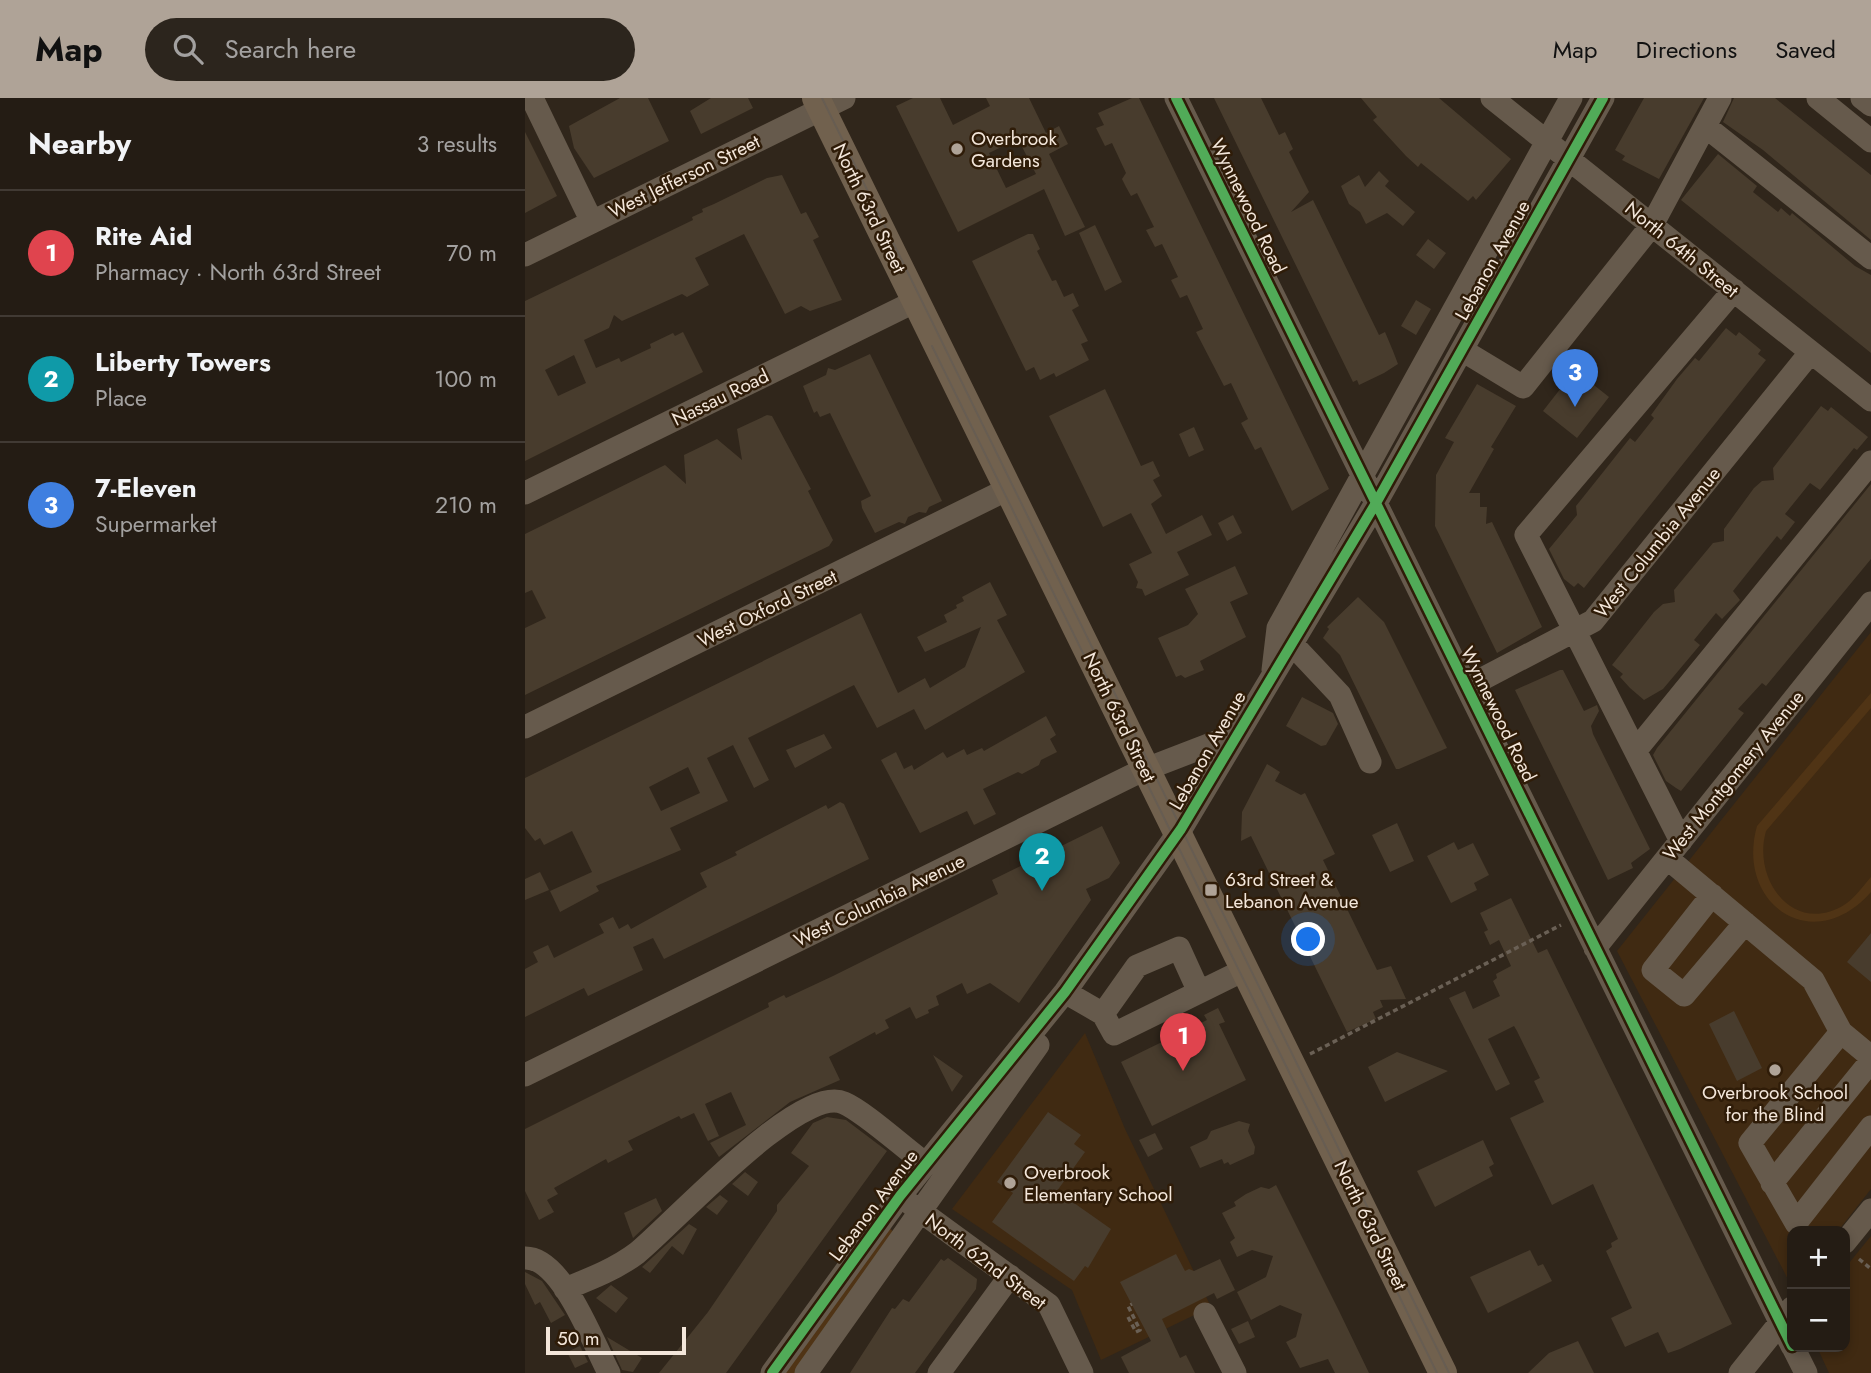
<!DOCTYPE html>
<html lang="en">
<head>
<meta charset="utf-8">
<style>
	:root { --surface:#241c14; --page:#2c251d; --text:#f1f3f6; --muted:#a3a1a0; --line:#413a34; --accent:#afa397 }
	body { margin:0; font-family:Jost,sans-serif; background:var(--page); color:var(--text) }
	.controls { position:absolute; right:21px; bottom:21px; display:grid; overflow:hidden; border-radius:14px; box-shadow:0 4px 10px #0003 }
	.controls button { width:63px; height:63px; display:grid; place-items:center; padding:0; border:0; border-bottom:2px solid var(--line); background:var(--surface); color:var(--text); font:35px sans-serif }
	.scale { position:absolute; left:21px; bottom:18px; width:140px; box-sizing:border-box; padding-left:7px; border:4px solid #f3e6da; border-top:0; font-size:19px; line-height:24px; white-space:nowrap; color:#f3e6da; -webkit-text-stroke:5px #2f1c08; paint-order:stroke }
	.you { position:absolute; left:784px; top:842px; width:24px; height:24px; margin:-18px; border:5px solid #fff; border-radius:50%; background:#1a73e8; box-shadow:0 0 0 10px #1a73e833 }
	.badge { display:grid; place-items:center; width:46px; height:46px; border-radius:50%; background:var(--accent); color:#fff; font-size:23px; font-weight:700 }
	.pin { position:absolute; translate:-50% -58px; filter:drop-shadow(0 2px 4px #0008) }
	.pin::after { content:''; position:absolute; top:37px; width:24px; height:21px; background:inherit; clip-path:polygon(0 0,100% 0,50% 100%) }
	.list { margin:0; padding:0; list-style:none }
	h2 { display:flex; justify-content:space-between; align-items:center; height:91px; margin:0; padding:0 28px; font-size:30px }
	h2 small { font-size:23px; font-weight:400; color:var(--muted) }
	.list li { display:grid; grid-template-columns:46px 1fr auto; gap:21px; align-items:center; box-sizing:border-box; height:126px; padding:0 28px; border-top:2px solid var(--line) }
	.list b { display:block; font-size:26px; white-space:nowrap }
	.list p { margin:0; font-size:23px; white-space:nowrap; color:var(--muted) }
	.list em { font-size:23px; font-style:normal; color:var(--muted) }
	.icon { flex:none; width:38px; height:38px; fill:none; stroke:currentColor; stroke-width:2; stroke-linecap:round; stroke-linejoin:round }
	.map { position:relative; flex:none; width:1346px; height:1275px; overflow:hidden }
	header { display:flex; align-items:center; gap:42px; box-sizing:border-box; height:98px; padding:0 35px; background:var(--accent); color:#111 }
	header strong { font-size:33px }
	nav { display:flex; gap:38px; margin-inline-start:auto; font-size:24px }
	.search { width:490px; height:63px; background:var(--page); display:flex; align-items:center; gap:18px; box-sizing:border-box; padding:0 24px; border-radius:38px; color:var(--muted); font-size:26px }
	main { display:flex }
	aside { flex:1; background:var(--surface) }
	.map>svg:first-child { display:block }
	.built { fill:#402a12 }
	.green { fill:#503415 }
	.building { fill:#483c2d; fill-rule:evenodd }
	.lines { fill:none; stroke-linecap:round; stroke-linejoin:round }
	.path { stroke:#6a6055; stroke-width:3.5; stroke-dasharray:5 3.5; stroke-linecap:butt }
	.minor { stroke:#665a4c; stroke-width:23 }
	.major { stroke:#71614e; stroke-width:28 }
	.tram { stroke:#675d52; stroke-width:2 }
	.cycleway-casing { stroke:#2f1c08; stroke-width:15 }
	.cycleway { stroke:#51ab58; stroke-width:10 }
	.poi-dot { fill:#afa397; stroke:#2f1c08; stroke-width:2.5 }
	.labels { text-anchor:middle; stroke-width:5; stroke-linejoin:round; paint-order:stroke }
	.poi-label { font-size:19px; fill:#f3e6da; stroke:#2f1c08; text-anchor:start }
	.street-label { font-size:19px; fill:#f3e6da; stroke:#2f1c08 }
</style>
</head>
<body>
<header>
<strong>Map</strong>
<div class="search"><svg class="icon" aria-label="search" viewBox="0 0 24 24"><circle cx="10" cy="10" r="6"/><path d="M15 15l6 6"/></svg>Search here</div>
<nav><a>Map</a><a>Directions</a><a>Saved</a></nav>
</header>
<main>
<aside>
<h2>Nearby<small>3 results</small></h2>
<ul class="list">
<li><span class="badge" style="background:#e0444e">1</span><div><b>Rite Aid</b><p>Pharmacy · North 63rd Street</p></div><em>70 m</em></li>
<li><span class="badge" style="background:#0f9aa8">2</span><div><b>Liberty Towers</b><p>Place</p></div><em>100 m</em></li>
<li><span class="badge" style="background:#3f7fe0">3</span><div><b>7-Eleven</b><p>Supermarket</p></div><em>210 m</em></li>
</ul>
</aside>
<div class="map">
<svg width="1346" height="1275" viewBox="0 0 1346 1275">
	<rect width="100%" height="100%" fill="#30261b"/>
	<path class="built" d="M1346 534V1091L1313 1133H1267V1189L1092 853Z
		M560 935 600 1031 686 1209 576 1262 547 1192 427 1111Z
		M1346 1138V1275H1304L1292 1249H1320V1170Z"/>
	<path class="green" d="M1346 595V610L1241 733C1227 781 1268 838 1319 807 1330 800 1338 788 1346 779V794C1288 860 1210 806 1232 728Z
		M364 1130 369 1134 270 1275H260Z"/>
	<path class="building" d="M95 0H123L144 43 69 80 49 50 44 28Z
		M186 0H223L228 10 176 36 165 13Z
		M388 0H415L428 27 465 8 461 0H504L521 35 534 28 543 46 524 56 560 129 540 138 519 91 433 134 371 8ZM493 41 511 76 481 90 464 55Z
		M607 0H614L804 391 767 413 736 349 730 352 716 325 723 321 706 285 699 288 671 234 678 231 662 197 655 200 646 182 653 179 637 146 630 149 621 132 629 129 612 95 606 98 601 89 597 81 601 75 587 45 580 48 571 30 579 27 573 15Z
		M689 0H736L754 37 760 34 768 51 764 54 784 94 766 114 788 102 854 237 860 234 868 253 873 266 859 275 834 287 832 282 828 284Z
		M836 0H914L986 61 951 102 948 98 943 103 896 65 893 69 881 58 848 22 852 19Z
		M1119 0H1179L1134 81 1097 62 1100 58 1090 52Z
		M1209 0H1250L1346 77V142L1238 52 1198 24Z
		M0 34 32 98 0 115Z
		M1193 56 1232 88 1228 94 1253 114 1256 110 1265 118 1267 115 1330 168 1346 177V255L1156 102Z
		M854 73 864 83 860 88 890 114 878 128 862 115 841 126 835 114 824 106 816 88 834 77 840 89Z
		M257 77 276 116 281 114 294 139 288 142 317 202 285 213 276 208 260 216 219 136 170 160 184 187 162 199 157 196 97 223 89 217 84 230 59 242 71 270 94 260 96 264 126 250 125 246 148 235 150 238 158 234 178 274 0 363V203L168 122 167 119 178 114 177 111 189 106 242 80ZM49 257 61 285 33 298 20 272Z
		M570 127 597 184 580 193 554 135Z
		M503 136H508L515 151 512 153 527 183 531 182 539 199 548 195 554 208 547 212 563 243 556 246 564 262 531 279 529 275 515 282 509 269 501 273 447 163Z
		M903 141 921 155 909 171 891 157Z
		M891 202 906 211 891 237 876 228Z
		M1201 230 1211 238 1214 234 1236 252 1233 256 1241 262 1059 490 1053 485 1049 489 1039 481 1024 451 1052 417 1051 408 1079 373 1105 340 1110 344 1129 320 1126 317 1152 281 1170 260 1174 263Z
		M345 256 417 403 404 409 401 415 394 414 383 419 380 426 374 424 350 435 337 410 336 403 346 398 323 352 305 315 295 319 292 313 289 315 278 288 301 277 303 270 310 272Z
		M1050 272 1084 299 1052 340 1018 313Z
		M952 286 991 308 966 349 969 351 944 395H955V409H962L961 426 967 424 1017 529 972 555 910 428 911 377 929 344 920 340Z
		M580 291 616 368 628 363 635 378 628 382 637 398 626 406 641 436 677 417 687 437 652 454 664 477 620 498 617 491 611 490 613 484 604 466 627 455 606 415 578 429 524 318Z
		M1296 308 1303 313 1306 309 1343 339 1332 352 1329 350 1295 392 1285 385 1260 416 1270 424 1256 442 1252 438 1208 493 1215 502 1197 521 1191 515 1169 542 1175 547 1138 591 1119 602 1105 590 1095 579 1098 576 1087 567 1129 514 1138 506 1150 504 1149 492 1188 445 1199 443V431L1229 390 1237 383 1249 382 1248 370Z
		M242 317 247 318 286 391 283 393 308 442 304 448 0 597V530L21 520 7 492 0 495V436L140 367 161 386 159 357 192 341 217 362 212 331Z
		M669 329 679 352 664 359 654 336Z
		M1346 386V461L1241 588 1237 585 1213 611 1219 615 1156 693 1151 690 1141 683 1128 657 1132 650Z
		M708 417 717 435 702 443 693 425Z
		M710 468 723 496 705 504 721 539 675 563 679 572 660 580 656 577 651 579 633 540 663 527 673 516 660 491Z
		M465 484 482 517 472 522 500 574 400 632 389 611 352 630 329 587 223 640 244 682 229 690 208 647 182 660 203 703 145 730 156 752 71 788 74 793 35 814 25 793 67 774 47 733 19 747 15 740 10 743 0 730V680L336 515 373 595 400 580 405 590 440 569 456 529 400 554 392 539 422 524 419 517 432 510 431 507 439 503 437 499ZM163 669 175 695 136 713 124 689Z
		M833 499 859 524 922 650 874 671H871L815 557 798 540 804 531 802 529Z
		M1035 572H1038L1059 613 1072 607 1074 613 1066 628 1068 636 1125 751 1106 765 1108 770 1083 782 990 592Z
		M777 599 808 615 813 626 801 647 796 648 761 628Z
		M521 618 531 637 525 641 532 654 516 662 514 667 497 676 493 674 458 691 471 716 449 727 442 713 395 735 356 662 371 654 379 671 387 667 389 672 418 654 422 660 439 651 442 657 457 650 459 653Z
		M299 636 307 650 270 670 261 652Z
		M742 666 755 674 750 683 776 697 780 695 810 756 798 762 852 872 866 868 881 901 855 902 858 909 848 914 851 921 822 934 726 738 716 743 717 714Z
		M315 704 319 706 344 761 139 861 128 840 108 849 118 872 63 898 59 890 0 919V871L13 864 8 854 23 847 29 860 79 835 74 826 88 819 94 831 103 826 106 831 182 789 175 775 212 757 210 754 301 707 303 711Z
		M872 725 889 763 865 774 847 737Z
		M577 728 595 765 584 780 561 791 566 802 494 905 465 885 442 896 437 885 411 898 414 907 403 912 404 915 391 921 385 909 360 922 364 930 351 937 350 934 304 959 315 982 265 1004 194 1059 185 1045 221 1027 206 994 180 1006 194 1038 183 1043 169 1015 156 1021 154 1018 103 1043 108 1052 83 1065 81 1061 29 1090 33 1096 22 1102 29 1114 14 1122 0 1093V1031L244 909 243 905 259 897 261 900 308 878 473 796 467 782Z
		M929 744 933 752 948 745 964 777 949 785 952 792 926 805 902 758Z
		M15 774 24 792 0 802V781Z
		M986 800 1013 855 1022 851 1207 1226 1155 1251 1143 1255 1133 1234 1100 1249 1086 1220 1107 1210 1081 1153 1087 1149 1086 1145 1093 1141 1068 1086 1027 1107 985 1020 1019 1004 1009 983 1015 980 992 933 989 928 963 941 985 986 971 993 924 900 940 893 948 911 975 898 968 883 972 880 971 876 986 868 974 842 965 847 959 834 963 832 955 815Z
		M1346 835V884L1322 864Z
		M693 910 700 924 694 926 721 982 627 1028 596 964 682 922 679 917Z
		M1209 913 1237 970 1212 983 1184 926Z
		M872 954 923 973 860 1004 843 969Z
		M408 957 438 978 427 994Z
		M523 1014 556 1037 549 1046 560 1054 532 1093 586 1131 563 1170 560 1168 549 1183 467 1124 488 1095 472 1084Z
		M302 1019 321 1022 362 1053 201 1275H134L183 1214 252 1113V1107L284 1068 266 1055 288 1025Z
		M714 1023 725 1026 723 1033 730 1049 729 1056 705 1067 703 1064 699 1066 697 1061 675 1070 665 1049 682 1041 686 1033Z
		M630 1035 638 1051 623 1059 614 1042Z
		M958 1042 969 1066 964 1069 968 1078 910 1109 892 1073Z
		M220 1074 233 1084 223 1098 207 1086Z
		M751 1087 815 1215 844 1275H810L803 1261 775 1270 761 1244 771 1239 777 1216 755 1207 726 1222 712 1194 741 1179 748 1158 727 1152 712 1159 705 1144 710 1140 697 1115 711 1108 709 1104 721 1096 736 1089 744 1091Z
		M195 1097 203 1103 192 1117 181 1109Z
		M131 1100 137 1113 108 1140 99 1115Z
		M164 1126 172 1131 158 1157 147 1148 125 1175 117 1169Z
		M1005 1152 1013 1168 1018 1166 1027 1183 963 1215 945 1179Z
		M651 1156 660 1173 664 1171 669 1173 695 1161 710 1192 692 1201 689 1195 637 1221 655 1260 661 1257 670 1275H604L596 1259 626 1243 595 1184Z
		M423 1160 452 1181 451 1191 390 1275H325L367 1210 370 1211 378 1201 384 1204 416 1161 419 1163Z
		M0 1174 17 1183 40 1217 26 1225 15 1204 10 1207 0 1186Z
		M86 1187 103 1200 91 1215 71 1200Z
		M723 1223 730 1239 714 1246 706 1231Z
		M82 1239 117 1260 108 1274 97 1272Z
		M1053 1243 1069 1275H1003L1024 1255Z
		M55 1248 63 1264 50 1270 42 1254Z"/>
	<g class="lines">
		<path class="path" d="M785 956 1036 827
			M1334 1161 1346 1171
			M603 1219 611 1234 615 1232 603 1208 607 1206"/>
		<path class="minor" d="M7 0 67 124
			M651 0 1267 1248
			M967 0 1346 302
			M1293 0 1346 43
			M1337 0 1346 7
			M1180 28 1346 160
			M0 157 319 0
			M937 252 998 289 1127 127 1195 0
			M0 395 391 203
			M768 547 815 597 845 664
			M748 572 753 530 1046 0
			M942 589 1068 523 1285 255
			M0 629 483 391
			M1111 652 1346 364
			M1156 743 1001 437 1209 192
			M1142 760 1288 882 1316 934 1346 959
			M1187 797 1128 872 1159 897 1220 825
			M1070 850 1346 505
			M540 894 578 916
			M674 894 654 850 612 868 578 916 589 936 715 874 720 872
			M1316 934 1225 1045 1271 1125 1346 1029
			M0 977 616 673 712 636
			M1247 1085 1346 963
			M387 1107 524 1207 557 1275
			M1320 1144 1346 1112
			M0 1160C37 1159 68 1245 84 1275
			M40 1191C65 1181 91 1171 112 1155 147 1127 275 985 319 1005 340 1014 380 1051 401 1066
			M680 1216 710 1275
			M1268 1249 1281 1275
			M247 1275 375 1098 540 894 656 731 851 405 1078 0
			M281 1275 513 947
			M414 1275 485 1178
			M1215 1275 1267 1210"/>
		<path class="major" d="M291 0 918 1275"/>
		<path class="tram" d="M297 0 924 1275
			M407 248 912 1275"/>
		<g class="cycleway-casing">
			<path id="cycleway" d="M651 0 1267 1248
				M247 1275 375 1098 540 894 656 731 851 405 1078 0"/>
		</g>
		<use href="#cycleway" class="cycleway"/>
	</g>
	<g class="poi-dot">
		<circle cx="432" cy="51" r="7"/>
		<rect x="679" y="785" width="14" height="14" rx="3.5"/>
		<circle cx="1250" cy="972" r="7"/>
		<circle cx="485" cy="1085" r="7"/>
	</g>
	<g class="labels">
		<g class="poi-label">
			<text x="446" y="47">Overbrook<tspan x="446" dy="22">Gardens</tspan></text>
			<text x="700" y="788">63rd Street &amp;<tspan x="700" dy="22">Lebanon Avenue</tspan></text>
			<text x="1250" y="1001" text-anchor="middle">Overbrook School<tspan x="1250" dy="22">for the Blind</tspan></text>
			<text x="499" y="1081">Overbrook<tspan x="499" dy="22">Elementary School</tspan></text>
		</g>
		<g class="street-label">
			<text transform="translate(159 78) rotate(-26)" y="7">West Jefferson Street</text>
			<text transform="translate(724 108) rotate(64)" y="7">Wynnewood Road</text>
			<text transform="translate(345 110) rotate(64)" y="7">North 63rd Street</text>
			<text transform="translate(1157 151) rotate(39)" y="7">North 64th Street</text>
			<text transform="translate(967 162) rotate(-61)" y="7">Lebanon Avenue</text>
			<text transform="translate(195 299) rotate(-26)" y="7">Nassau Road</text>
			<text transform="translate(1132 444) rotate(-51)" y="7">West Columbia Avenue</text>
			<text transform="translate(242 510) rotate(-26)" y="7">West Oxford Street</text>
			<text transform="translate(974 616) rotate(64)" y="7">Wynnewood Road</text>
			<text transform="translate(595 619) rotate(64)" y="7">North 63rd Street</text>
			<text transform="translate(682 652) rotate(-60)" y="7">Lebanon Avenue</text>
			<text transform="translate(1208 677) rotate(-51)" y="7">West Montgomery Avenue</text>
			<text transform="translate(354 802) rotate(-26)" y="7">West Columbia Avenue</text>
			<text transform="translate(348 1107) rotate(-53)" y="7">Lebanon Avenue</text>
			<text transform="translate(846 1127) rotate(64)" y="7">North 63rd Street</text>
			<text transform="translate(461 1163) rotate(37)" y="7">North 62nd Street</text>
		</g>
	</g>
</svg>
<div class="controls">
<button>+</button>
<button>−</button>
</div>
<div class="scale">50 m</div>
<div class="you"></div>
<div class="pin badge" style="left:658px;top:973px;background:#e0444e">1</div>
<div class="pin badge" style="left:517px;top:793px;background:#0f9aa8">2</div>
<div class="pin badge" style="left:1050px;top:309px;background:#3f7fe0">3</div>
</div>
</main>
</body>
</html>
